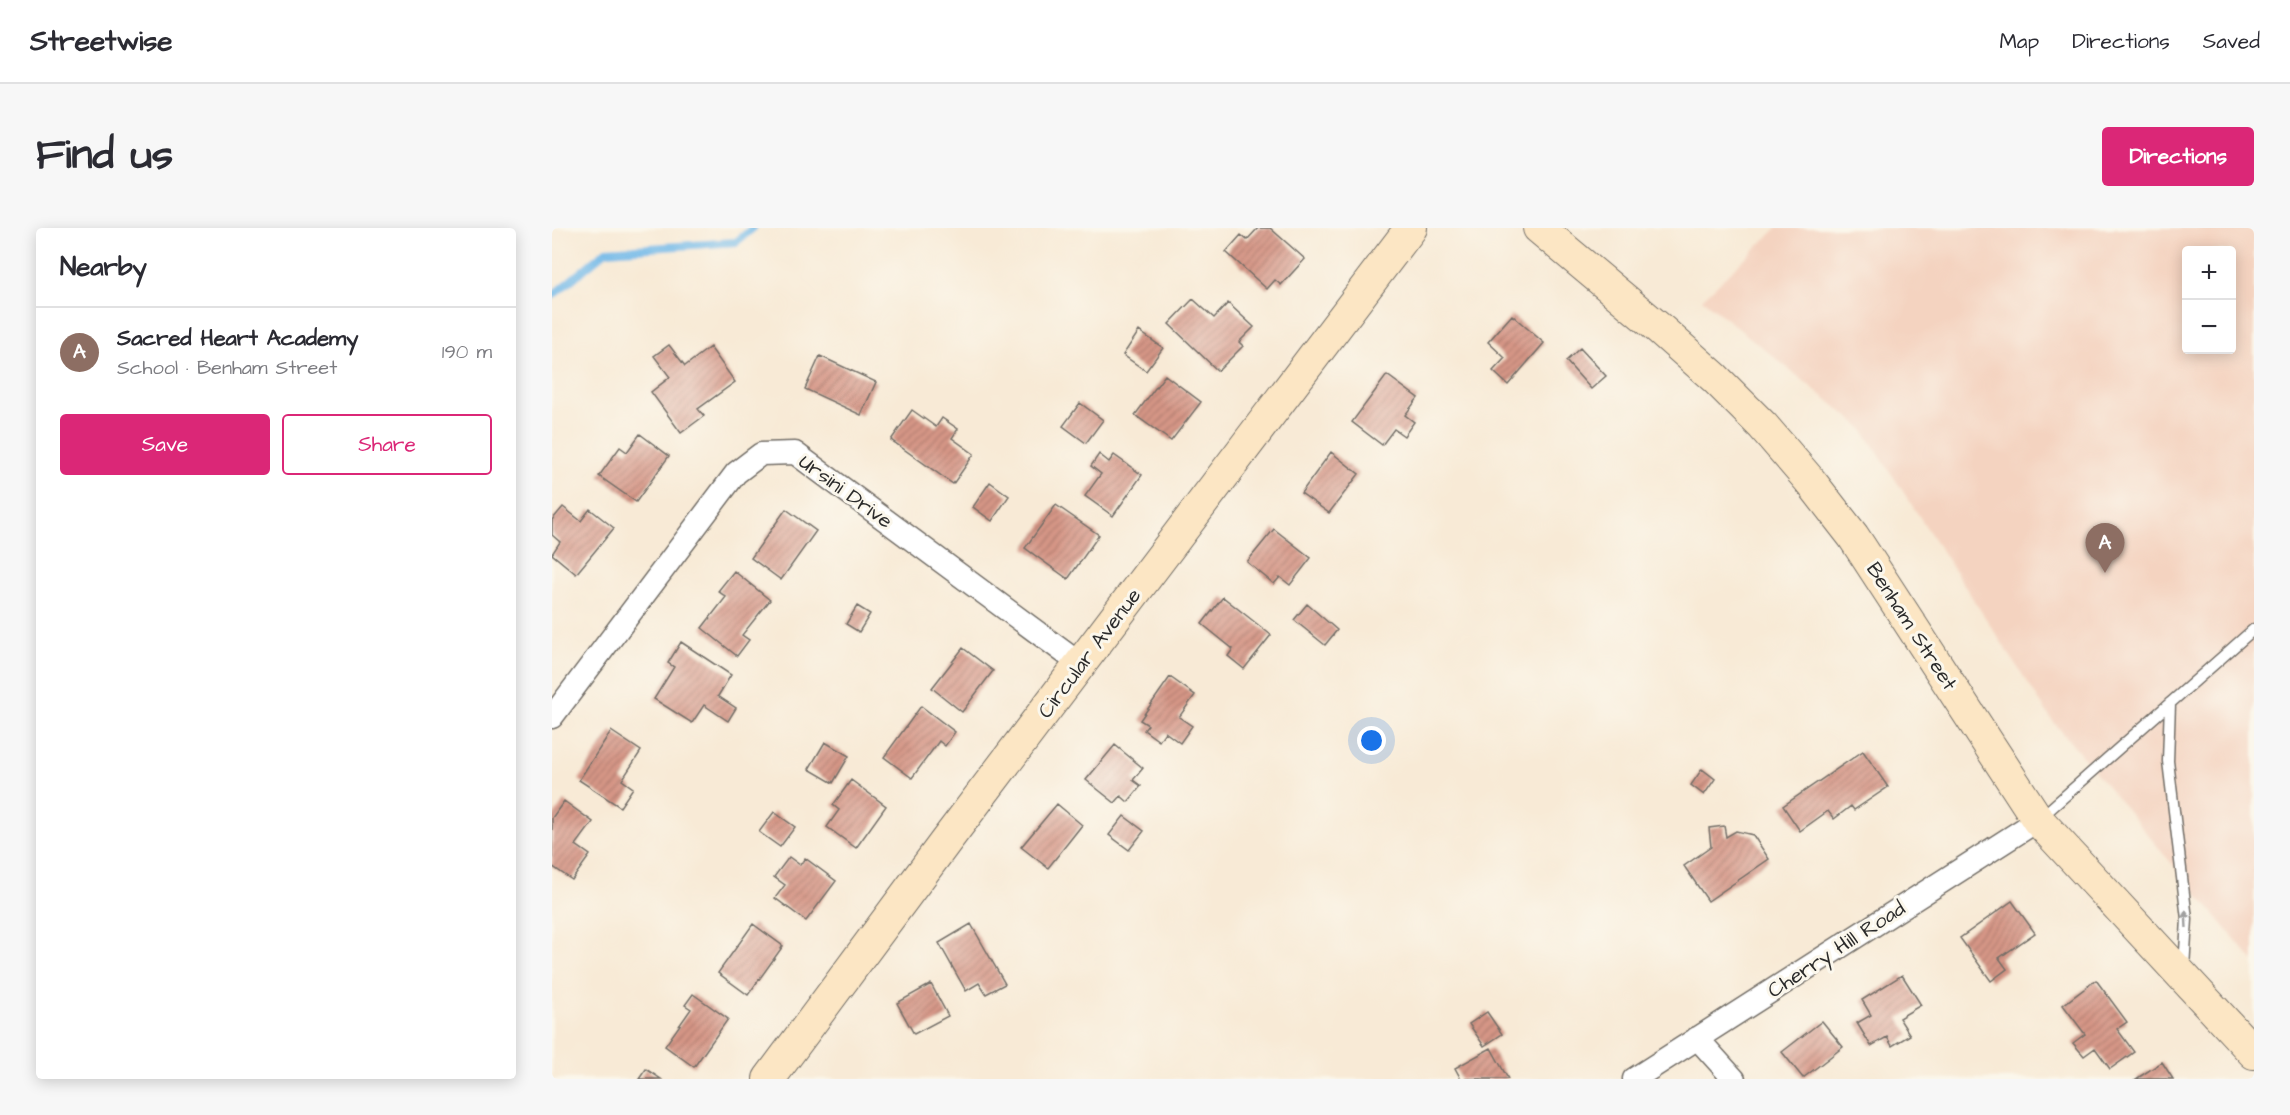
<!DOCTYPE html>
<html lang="en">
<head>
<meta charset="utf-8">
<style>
	:root { --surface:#fff; --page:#f7f7f7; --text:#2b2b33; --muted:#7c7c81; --line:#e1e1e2; --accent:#db2777 }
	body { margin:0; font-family:"Architects Daughter",sans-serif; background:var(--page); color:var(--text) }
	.controls { position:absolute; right:18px; top:18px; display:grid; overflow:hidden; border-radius:6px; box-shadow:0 3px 15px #0003 }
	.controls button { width:54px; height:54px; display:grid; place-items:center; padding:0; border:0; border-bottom:2px solid var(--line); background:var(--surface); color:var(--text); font:30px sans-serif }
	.you { position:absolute; left:820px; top:513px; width:21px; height:21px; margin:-15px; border:4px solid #fff; border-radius:50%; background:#1a73e8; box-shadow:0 0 0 9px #1a73e833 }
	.badge { display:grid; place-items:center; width:39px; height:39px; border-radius:50%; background:var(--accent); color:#fff; font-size:20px; font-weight:700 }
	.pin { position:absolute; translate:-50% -50px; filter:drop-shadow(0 2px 3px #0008) }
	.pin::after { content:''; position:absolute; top:32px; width:21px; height:18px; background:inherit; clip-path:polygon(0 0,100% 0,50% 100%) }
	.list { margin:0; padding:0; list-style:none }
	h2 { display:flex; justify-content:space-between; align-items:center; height:78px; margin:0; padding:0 24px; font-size:26px }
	h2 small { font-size:20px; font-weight:400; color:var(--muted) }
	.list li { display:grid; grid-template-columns:39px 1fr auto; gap:18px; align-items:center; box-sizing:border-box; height:90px; padding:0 24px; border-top:2px solid var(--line) }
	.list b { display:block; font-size:22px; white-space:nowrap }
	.list p { margin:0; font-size:20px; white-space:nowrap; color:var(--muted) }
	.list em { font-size:20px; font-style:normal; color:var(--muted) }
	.actions { display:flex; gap:12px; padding:18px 24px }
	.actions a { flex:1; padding:14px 0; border:2px solid var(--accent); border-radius:6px; text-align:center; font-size:21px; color:var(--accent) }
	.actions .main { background:var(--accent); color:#fff }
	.map { position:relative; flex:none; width:1702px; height:851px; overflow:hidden; border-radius:6px }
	header { display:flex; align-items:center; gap:36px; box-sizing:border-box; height:84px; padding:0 30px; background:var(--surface); border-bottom:2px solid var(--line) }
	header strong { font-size:28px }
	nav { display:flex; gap:33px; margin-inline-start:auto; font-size:21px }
	.intro { display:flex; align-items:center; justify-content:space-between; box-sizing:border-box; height:144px; padding:0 36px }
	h1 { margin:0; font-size:42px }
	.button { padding:15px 27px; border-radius:6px; background:var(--accent); color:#fff; font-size:21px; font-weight:700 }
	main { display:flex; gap:36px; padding:0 36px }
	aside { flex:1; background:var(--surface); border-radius:6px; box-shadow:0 3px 15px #0003 }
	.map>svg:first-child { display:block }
	.built { fill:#f4d3c0; fill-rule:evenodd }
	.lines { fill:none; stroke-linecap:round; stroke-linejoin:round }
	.stream { stroke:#6fb8e8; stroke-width:8 }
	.building { fill:url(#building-hatch) }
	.lane-casing { stroke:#736e67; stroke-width:13 }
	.street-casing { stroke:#736e67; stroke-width:25 }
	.secondary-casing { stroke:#736e67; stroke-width:34 }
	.lane { stroke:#fff; stroke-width:10 }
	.street { stroke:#fff; stroke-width:22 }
	.secondary { stroke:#fce6c4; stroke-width:32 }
	.oneway { fill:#a0a0a0 }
	.labels { text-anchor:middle; stroke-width:6; stroke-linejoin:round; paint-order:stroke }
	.street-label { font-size:21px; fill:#2b2b2b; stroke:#fbf7ec }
</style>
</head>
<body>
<header>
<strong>Streetwise</strong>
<nav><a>Map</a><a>Directions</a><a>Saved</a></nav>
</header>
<div class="intro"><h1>Find us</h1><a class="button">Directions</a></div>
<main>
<aside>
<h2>Nearby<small></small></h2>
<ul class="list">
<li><span class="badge" style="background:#8d6e63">A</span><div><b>Sacred Heart Academy</b><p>School · Benham Street</p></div><em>190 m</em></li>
</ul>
<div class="actions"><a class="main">Save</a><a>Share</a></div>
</aside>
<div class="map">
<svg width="1702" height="851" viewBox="0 0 1702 851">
	<defs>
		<pattern id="building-hatch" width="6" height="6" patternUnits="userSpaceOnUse" patternTransform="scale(1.5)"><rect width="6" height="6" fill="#d69686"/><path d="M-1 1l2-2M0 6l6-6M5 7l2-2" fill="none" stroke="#ae7b6e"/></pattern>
	</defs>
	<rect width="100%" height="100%" fill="#fbf7ec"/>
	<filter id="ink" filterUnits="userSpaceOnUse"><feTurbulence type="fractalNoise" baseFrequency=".0167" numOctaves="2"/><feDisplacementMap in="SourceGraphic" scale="12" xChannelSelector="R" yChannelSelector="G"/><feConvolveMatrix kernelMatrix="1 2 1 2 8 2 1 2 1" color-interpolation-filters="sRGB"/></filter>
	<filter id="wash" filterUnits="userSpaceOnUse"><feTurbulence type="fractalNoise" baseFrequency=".008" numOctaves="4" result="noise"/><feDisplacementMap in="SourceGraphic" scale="24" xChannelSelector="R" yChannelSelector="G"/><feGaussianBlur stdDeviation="1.35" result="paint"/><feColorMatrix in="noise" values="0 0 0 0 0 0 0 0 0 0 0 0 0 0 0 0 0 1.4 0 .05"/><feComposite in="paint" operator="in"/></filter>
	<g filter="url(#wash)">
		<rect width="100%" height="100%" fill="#f8ead6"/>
		<path class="built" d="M1225 0H1702V734L1500 492 1309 199 1150 71ZM1634 22H1680V122H1634Z"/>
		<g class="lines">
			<path class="stream" d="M0 68 54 23 184 14 201 0"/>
		</g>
		<g id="blocks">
			<path class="building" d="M706 0H718L753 31 729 57 723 52 715 61 674 24 689 7 695 12Z
				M641 71 662 90 676 75 702 99 687 114 691 118 666 143 617 96Z
				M960 87 992 115 956 157 941 143 953 130 936 114Z
				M587 103 611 120 594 143 571 127Z
				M117 117 133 138 158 119 183 154 146 181 152 188 129 205 99 164 118 149 102 128Z
				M1028 120 1054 148 1039 161 1014 133Z
				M268 128 324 154 309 187 253 161Z
				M613 147 649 174 619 213 583 187Z
				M835 147 866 170 853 187 862 194 852 208 842 201 830 217 800 194Z
				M528 175 551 192 534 215 511 198Z
				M360 182 384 199 390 190 406 201 400 210 422 226 401 256 339 212Z
				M88 206 117 228 84 274 47 248 68 219 75 224Z
				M779 224 807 246 777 285 749 265Z
				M547 226 557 234 562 227 590 247 561 288 533 268 549 246 539 238Z
				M438 254 457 268 440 293 421 279Z
				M504 277 547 307 516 351 473 320Z
				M11 279 29 293 38 281 62 300 24 346 0 326 8 314 0 307V292Z
				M234 281 264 303 229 352 199 330Z
				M722 301 759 330 738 357 728 349 722 356 695 334Z
				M182 343 218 372 190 407 197 412 185 428 150 400 174 369 166 363Z
				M671 369 719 407 692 441 676 428 681 421 650 396Z
				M755 376 785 402 773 417 742 392Z
				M305 378 318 386 307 404 294 396Z
				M129 414 179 447 166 468 184 480 176 493 152 477 140 495 102 471 122 439 116 435Z
				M411 420 441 443 410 484 380 460Z
				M618 449 643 467 627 489 640 498 628 515 613 504 607 513 592 502 596 497 588 492Z
				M369 478 403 504 393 518 387 513 360 550 332 529Z
				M59 503 89 523 70 552 81 560 68 579 27 552Z
				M273 514 297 528 281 555 257 541Z
				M563 517 591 540 581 552 589 558 576 574 569 568 563 575 534 552Z
				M1311 523 1336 559 1302 582 1299 578 1282 591 1276 583 1248 603 1231 578Z
				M1150 541 1163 551 1152 567 1139 557Z
				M299 552 334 578 304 620 275 599 287 582 281 577Z
				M12 573 41 594 24 617 38 627 20 652 0 638V590Z
				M505 576 530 597 496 640 469 619Z
				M222 584 243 599 228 619 207 604Z
				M572 588 592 603 577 622 557 607Z
				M1172 598 1174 609 1184 603 1201 607 1217 631 1156 673 1132 638 1159 619 1157 600Z
				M237 629 248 637 253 630 284 653 254 693 223 670 233 657 222 649Z
				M1460 673 1483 705 1447 730 1455 741 1439 753 1408 710Z
				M201 696 231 718 196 767 166 745Z
				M419 696 453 756 434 766 427 755 414 763 387 715Z
				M1350 747 1369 777 1347 790 1358 807 1340 818 1335 809 1319 818 1305 795 1319 787 1310 772Z
				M1544 752 1575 794 1565 801 1582 824 1558 841 1543 820 1532 828 1521 815 1533 806 1511 777Z
				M379 756 396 788 362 806 345 775Z
				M141 766 176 791 142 839 113 818 139 781 133 777Z
				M935 784 950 806 932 818 917 796Z
				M1270 793 1291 819 1251 850 1230 824Z
				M939 820 956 851H909L903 840Z
				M1610 834 1621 851H1584Z
				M94 841 109 851H87Z"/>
		</g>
	</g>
	<g filter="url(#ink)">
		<use href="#blocks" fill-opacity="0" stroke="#736e67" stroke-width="1.5"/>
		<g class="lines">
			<g class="lane-casing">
				<path id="lane" d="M1618 475 1616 533 1635 691 1632 740
					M1488 590 1702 401"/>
			</g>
			<g class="street-casing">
				<path id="street" d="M0 489 184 245 209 226 243 225 528 436
					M1145 810 1182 851
					M1082 851 1486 592"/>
			</g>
			<g class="secondary-casing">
				<path id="secondary" d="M987 0 1109 102 1163 150 1211 198 1259 254 1301 308 1486 592 1702 825
					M217 851 394 613 859 0"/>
			</g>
			<use href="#lane" class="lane"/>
			<use href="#street" class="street"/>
			<use href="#secondary" class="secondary"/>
		</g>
		<defs><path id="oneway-solid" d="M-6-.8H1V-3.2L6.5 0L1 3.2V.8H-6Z" transform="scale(1.5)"/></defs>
		<use class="oneway" href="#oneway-solid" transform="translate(1634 691) rotate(-93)"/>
	</g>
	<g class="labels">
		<g class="street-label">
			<text transform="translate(294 263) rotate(36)" y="7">Ursini Drive</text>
			<text transform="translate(1360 398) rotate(57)" y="7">Benham Street</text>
			<text transform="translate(537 425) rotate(-53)" y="7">Circular Avenue</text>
			<text transform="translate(1284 721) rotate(-33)" y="7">Cherry Hill Road</text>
		</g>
	</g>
</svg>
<div class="controls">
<button>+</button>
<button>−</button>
</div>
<div class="you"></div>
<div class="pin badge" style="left:1553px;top:345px;background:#8d6e63">A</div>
</div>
</main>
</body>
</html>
